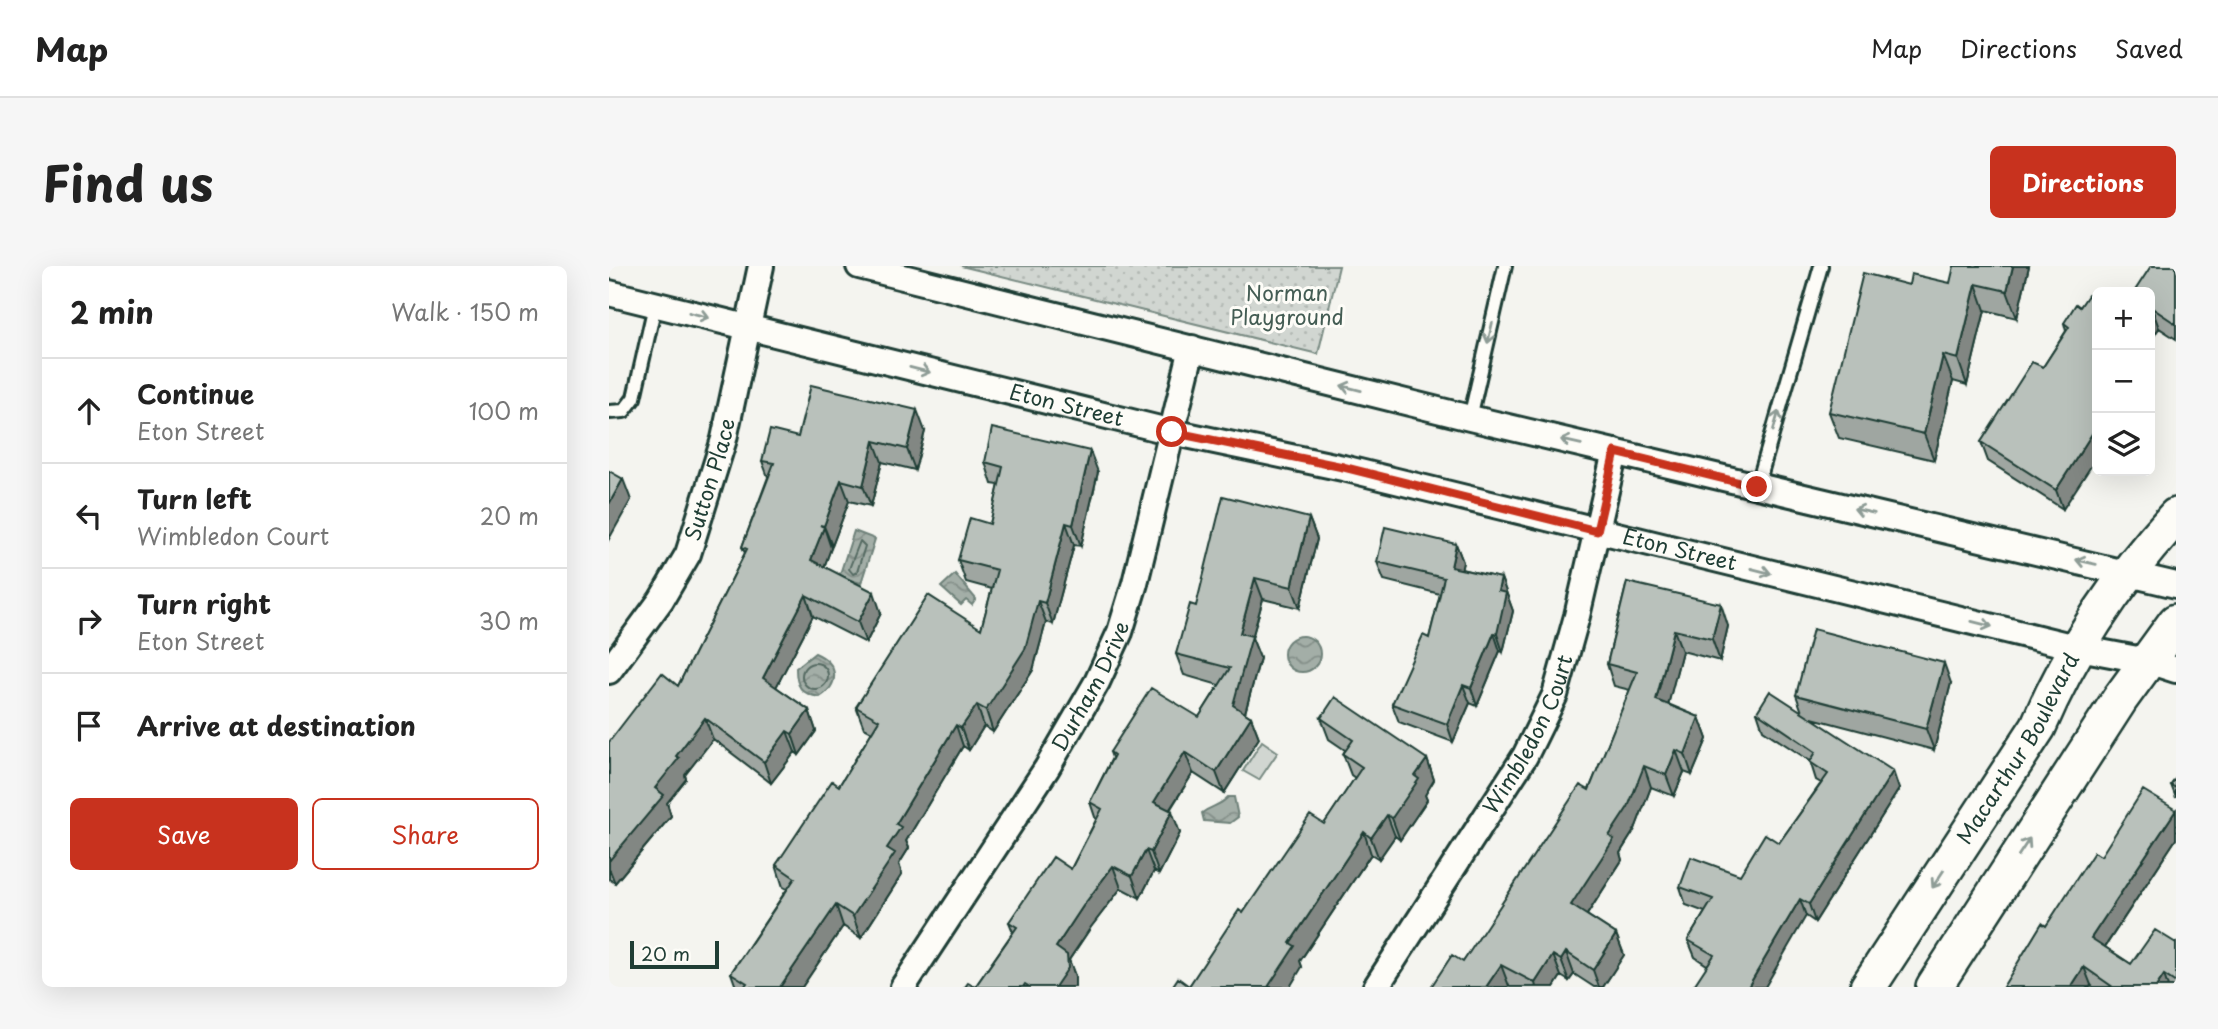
<!DOCTYPE html>
<html lang="en">
<head>
<meta charset="utf-8">
<style>
	:root { --surface:#fff; --page:#f6f6f6; --text:#222; --muted:#767676; --line:#e0e0e0; --accent:#c8321e }
	body { margin:0; font-family:"Playpen Sans",sans-serif; background:var(--page); color:var(--text) }
	.controls { position:absolute; right:21px; top:21px; display:grid; overflow:hidden; border-radius:10px; box-shadow:0 7px 28px #0002 }
	.controls button { width:63px; height:63px; display:grid; place-items:center; padding:0; border:0; border-bottom:2px solid var(--line); background:var(--surface); color:var(--text); font:35px sans-serif }
	.scale { position:absolute; left:21px; bottom:18px; width:89px; box-sizing:border-box; padding-left:7px; border:4px solid #1f3d34; border-top:0; font-size:19px; line-height:24px; white-space:nowrap; color:#1f3d34; -webkit-text-stroke:5px #fdfcf7; paint-order:stroke }
	.stop { position:absolute; width:21px; height:21px; margin:-16px; border:5px solid #c8321e; border-radius:50%; background:#fff }
	.stop.end { background:#c8321e; border-color:#fff; box-shadow:0 2px 7px #0008 }
	.list { margin:0; padding:0; list-style:none }
	h2 { display:flex; justify-content:space-between; align-items:center; height:91px; margin:0; padding:0 28px; font-size:30px }
	h2 small { font-size:23px; font-weight:400; color:var(--muted) }
	.list li { display:grid; grid-template-columns:46px 1fr auto; gap:21px; align-items:center; box-sizing:border-box; height:105px; padding:0 28px; border-top:2px solid var(--line) }
	.list b { display:block; font-size:26px; white-space:nowrap }
	.list p { margin:0; font-size:23px; white-space:nowrap; color:var(--muted) }
	.list em { font-size:23px; font-style:normal; color:var(--muted) }
	.actions { display:flex; gap:14px; padding:21px 28px }
	.actions a { flex:1; padding:16px 0; border:2px solid var(--accent); border-radius:10px; text-align:center; font-size:24px; color:var(--accent) }
	.actions .main { background:var(--accent); color:#fff }
	.icon { flex:none; width:38px; height:38px; fill:none; stroke:currentColor; stroke-width:2; stroke-linecap:round; stroke-linejoin:round }
	.map { position:relative; flex:none; width:1567px; height:721px; overflow:hidden; border-radius:10px }
	header { display:flex; align-items:center; gap:42px; box-sizing:border-box; height:98px; padding:0 35px; background:var(--surface); border-bottom:2px solid var(--line) }
	header strong { font-size:33px }
	nav { display:flex; gap:38px; margin-inline-start:auto; font-size:24px }
	.intro { display:flex; align-items:center; justify-content:space-between; box-sizing:border-box; height:168px; padding:0 42px }
	h1 { margin:0; font-size:49px }
	.button { padding:18px 32px; border-radius:10px; background:var(--accent); color:#fff; font-size:24px; font-weight:700 }
	main { display:flex; gap:42px; padding:0 42px }
	aside { flex:1; background:var(--surface); border-radius:10px; box-shadow:0 7px 28px #0002 }
	.map>svg:first-child { display:block }
	.green { fill:url(#green-dots); stroke:#788a82; stroke-width:2 }
	.pitch { fill:#d1d6d1; stroke:#788a82; stroke-width:2 }
	.water { fill:url(#water-waves); stroke:#6e8179; stroke-width:2 }
	.lines { fill:none; stroke-linecap:round; stroke-linejoin:round }
	.shore { stroke:#546a62; stroke-width:2 }
	.lane-casing { stroke:#1f3d34; stroke-width:18 }
	.street-casing { stroke:#1f3d34; stroke-width:30 }
	.secondary-casing { stroke:#1f3d34; stroke-width:40 }
	.lane { stroke:#fdfcf7; stroke-width:12 }
	.street { stroke:#fdfcf7; stroke-width:24 }
	.secondary { stroke:#fdfcf7; stroke-width:35 }
	.wall { fill:#9fa6a1; stroke:#1f3d34; stroke-width:2 }
	.shaded-wall { fill:#828783; stroke:#1f3d34; stroke-width:2 }
	.building { fill:#b9c1bb; stroke:#1f3d34; stroke-width:2 }
	.oneway { stroke:#8e9c96 }
	.route { stroke:#c8321e; stroke-width:9 }
	.labels { text-anchor:middle; stroke-width:6; stroke-linejoin:round; paint-order:stroke }
	.park-label { font-size:21px; fill:#435c53; stroke:#fdfcf7 }
	.street-label { font-size:21px; fill:#1f3d34; stroke:#fdfcf7 }
</style>
</head>
<body>
<header>
<strong>Map</strong>
<nav><a>Map</a><a>Directions</a><a>Saved</a></nav>
</header>
<div class="intro"><h1>Find us</h1><a class="button">Directions</a></div>
<main>
<aside>
<h2>2 min<small>Walk · 150 m</small></h2>
<ul class="list">
<li><svg class="icon" aria-label="ahead" viewBox="0 0 24 24"><path d="M12 20V5M6 11l6-6 6 6"/></svg><div><b>Continue</b><p>Eton Street</p></div><em>100 m</em></li>
<li><svg class="icon" aria-label="left" viewBox="0 0 24 24"><path d="M17 20v-9H6M10 6l-5 5 5 5"/></svg><div><b>Turn left</b><p>Wimbledon Court</p></div><em>20 m</em></li>
<li><svg class="icon" aria-label="right" viewBox="0 0 24 24"><path d="M7 20v-9h11M14 6l5 5-5 5"/></svg><div><b>Turn right</b><p>Eton Street</p></div><em>30 m</em></li>
<li><svg class="icon" aria-label="arrive" viewBox="0 0 24 24"><path d="M6 21V4h12l-3 4 3 4H6"/></svg><div><b>Arrive at destination</b></div></li>
</ul>
<div class="actions"><a class="main">Save</a><a>Share</a></div>
</aside>
<div class="map">
<svg width="1567" height="721" viewBox="0 0 1567 721">
	<defs>
		<pattern id="green-dots" width="8" height="8" patternUnits="userSpaceOnUse" patternTransform="scale(1.75)"><rect width="8" height="8" fill="#d1d6d1"/><path d="M2 2h.1M6 6h.1" fill="none" stroke="#b3b9b4" stroke-width="1.8" stroke-linecap="round"/></pattern>
		<pattern id="water-waves" width="16" height="10" patternUnits="userSpaceOnUse" patternTransform="scale(1.75)"><rect width="16" height="10" fill="#a3aea7"/><path d="M0 5q4-4 8 0t8 0" fill="none" stroke="#848f89"/></pattern>
	</defs>
	<rect width="100%" height="100%" fill="#f4f4ef"/>
	<filter id="ink" filterUnits="userSpaceOnUse"><feTurbulence type="fractalNoise" baseFrequency=".0143" numOctaves="2"/><feDisplacementMap in="SourceGraphic" scale="14" xChannelSelector="R" yChannelSelector="G"/><feConvolveMatrix kernelMatrix="1 2 1 2 8 2 1 2 1" color-interpolation-filters="sRGB"/></filter>
	<g filter="url(#ink)">
		<path class="green" d="M352 0H730L709 88Z"/>
		<path class="pitch" d="M653 475 669 486 650 514 634 505Z"/>
		<path class="water" d="M245 265 266 273 252 317 230 311Z
			M346 308 367 333 363 339 357 334 352 339 332 321Z
			M675 388a18 18 0 1 1 36 0a18 18 0 1 1-36 0Z
			M206 387C229 397 232 417 211 431 192 428 187 421 187 402Z
			M619 531H625L629 551 621 557 595 555 593 547C602 540 611 540 619 531Z"/>
		<g class="lines">
			<path class="shore" d="M251 275 256 280 248 306 244 308 240 303Z
				M193 410a13 13 0 1 1 26 0a13 13 0 1 1-26 0Z"/>
			<g class="lane-casing">
				<path id="lane" d="M0 146 15 145 25 132 46 39
					M861 152 896 0
					M1148 221 1212 0"/>
			</g>
			<g class="street-casing">
				<g id="street">
					<path d="M250 0 861 152 1567 319"/>
					<path id="s1" d="M0 27 563 166 734 202 1470 382 1539 395 1567 404"/>
					<path id="s2" d="M0 405 52 334 79 288 115 173 152 0"/>
					<path id="s3" d="M294 721 438 502 488 416 511 366 526 317 583 82"/>
					<path id="s4" d="M767 721 916 490 946 429 968 350 1006 186"/>
				</g>
			</g>
			<g class="secondary-casing">
				<g id="secondary">
					<path id="s5" d="M1259 721 1429 461C1462 383 1510 312 1567 250"/>
					<path d="M1325 721 1511 433 1567 356"/>
				</g>
			</g>
			<use href="#lane" class="lane"/>
			<use href="#street" class="street"/>
			<use href="#secondary" class="secondary"/>
		</g>
		<path class="wall" d="M1420 0 1408 52 1376 44 1358 119 1344 115 1325 194 1230 172 1220 146 1300 19 1341 17Z
			M1567 0V73L1550 62 1541 76V26Z
			M1471 41 1454 243 1379 195 1372 176 1434 101 1457 65 1455 57Z
			M316 165 306 204 273 196 262 240 240 235 223 280H222V282L215 301 272 347 257 377 204 350 167 421 200 444 207 465 190 489 186 486 162 517 104 473 76 509 77 513 58 537 62 550 6 617 0 613V476L69 420 136 287 133 281 159 211 153 195 189 171Z
			M376 196 489 206 472 280 465 279 444 358 437 356 424 404 384 466 375 460 360 484 354 480 297 575 300 582 290 598 293 608 252 672 234 660 193 721H127L122 707 178 623 174 621 167 599 230 520 263 466 255 462 247 441 372 363 383 323 357 316 349 294 381 258 390 219 383 218Z
			M700 252 708 273 691 342 654 333 643 372 651 392 636 447 642 451 650 472 615 527 584 507 561 544 571 567 550 608 545 605 531 632 512 622 482 661 460 694 466 710V721H366L404 666 400 656 462 603 487 554 481 536 503 492 501 486 590 451 610 419 575 409 567 388 587 340Z
			M847 278 854 296 852 303 892 312 904 345 894 386 891 385 868 440 861 437 844 476 790 456 783 438 820 372 831 328 775 314 768 296Z
			M1018 316 1119 360 1111 395 1073 385 1059 438 1090 451 1098 473 1083 509 1075 506 1065 530 1042 521 1026 563 1011 587 1013 594 978 649 1007 668 1015 689 994 721H985L965 708 960 715 952 710 945 721H901L854 696 980 524 1021 424 1005 420 998 398Z
			M1342 417 1325 484 1203 452 1290 523 1206 656 1197 650 1098 699 1086 691 1079 674 1096 646 1077 639 1071 621 1131 609 1170 577 1212 517 1207 514 1201 495 1154 464 1148 446H1193L1187 429Z
			M712 452 818 493 825 514 816 529 818 534 791 574 786 570 770 593 762 588 691 695 693 701 580 720 634 647 715 558 746 512 742 509 734 488 736 484 720 473Z
			M1567 512V532L1562 519Z
			M1567 544V573L1496 681 1522 698 1567 677V721H1484L1482 719 1437 660 1492 590Z"/>
		<path class="shaded-wall" d="M1404 0H1420L1408 52 1398 25Z
			M1367 18 1376 44 1358 119 1349 93Z
			M1543 42 1550 62 1541 76V45Z
			M1334 89 1344 115 1325 194 1315 168Z
			M308 144 316 165 306 204 298 183Z
			M1488 160V191L1454 243 1447 224Z
			M265 175 273 196 262 240 254 220Z
			M481 185 489 206 472 280 464 259Z
			M14 213 22 234 0 273V238Z
			M232 214 240 235 223 280 215 260Z
			M700 252 708 273 691 342 683 321Z
			M457 257 465 279 444 358 436 337Z
			M215 261 222 282 210 315 202 294Z
			M847 278 854 296 849 319 842 301Z
			M646 312 654 333 643 372 651 392 632 461 624 439 631 367Z
			M892 312 904 345 894 386 888 368 889 325Z
			M265 326 272 347 257 377 249 356Z
			M197 329 204 350 161 433 154 412Z
			M429 335 437 356 424 404 384 466 377 444Z
			M1112 338 1119 360 1111 395 1103 373Z
			M1065 364 1073 385 1055 455 1047 434Z
			M885 367 891 385 868 440 862 422Z
			M1335 397 1342 417 1325 484 1317 463Z
			M854 419 861 437 844 476 838 458Z
			M368 439 375 460 360 484 352 462Z
			M200 444 207 465 190 489 183 468Z
			M642 451 650 472 615 527 607 506Z
			M1090 451 1098 473 1083 509 1076 488Z
			M96 452 104 473 76 509 77 513 58 537 62 550 6 617 0 602V595L67 490Z
			M347 459 354 480 297 575 300 582 290 598 293 608 252 672 244 650 278 582 287 558Z
			M178 465 186 486 162 517 155 496Z
			M1067 484 1075 506 1065 530 1057 509Z
			M576 486 584 507 552 557 545 536Z
			M818 493 825 514 816 529 818 534 791 574 783 552 806 510Z
			M1035 500 1042 521 1026 563 1011 587 1013 594 970 661 962 639 1000 570Z
			M1284 505 1290 523 1206 656 1200 638Z
			M1567 544V573L1489 691 1482 672Z
			M563 545 571 567 550 608 542 586Z
			M778 549 786 570 770 593 762 572Z
			M755 566 762 588 691 695 693 701 681 721H659L681 677Z
			M537 584 545 605 531 632 523 610Z
			M504 600 512 622 482 661 460 694 466 710V721H446L447 681 474 640Z
			M1191 633 1197 650 1156 721H1139Z
			M227 639 234 660 193 721H171Z
			M1007 668 1015 689 994 721H990L984 704Z
			M957 686 965 708 960 715 952 694Z
			M944 689 952 710 945 721H927L926 717Z
			M892 699 900 720 899 721H877Z
			M1475 701 1482 719 1481 721H1462Z
			M1555 709 1559 721H1547Z"/>
		<path class="building" d="M1345 0H1404L1398 25 1367 18 1349 93 1334 89 1315 168 1220 146 1254 7 1300 19 1302 8 1341 17Z
			M1542 0H1567V58L1543 42 1541 45V26H1525Z
			M1479 29 1488 34V160L1447 224 1372 176 1423 96 1434 101 1460 61 1455 57 1467 38 1471 41Z
			M202 119 308 144 298 183 265 175 254 220 232 214 215 260 211 259 215 261 202 294 265 326 249 356 197 329 154 412 200 444 183 468 178 465 155 496 96 452 67 490 70 492 46 522 55 529 0 595V476L53 407 69 420 138 283 133 281 165 197 153 195 161 164 189 171Z
			M383 162 481 185 464 259 457 257 436 337 429 335 416 383 377 444 368 439 352 462 347 459 287 558 292 561 278 582 286 587 244 650 227 639 171 721H135L138 717 122 707 186 612 167 599 223 515 230 520 270 454 247 441 319 329 372 363 388 304 349 294 361 252 381 258 394 201 376 196Z
			M0 205 14 213 0 238Z
			M614 230 700 252 683 321 646 312 631 367 643 370 624 439 642 451 607 506 576 486 545 536 563 545 542 586 537 584 523 610 504 600 474 640 447 681 458 689 459 702 446 721H421L416 718 414 721H366L408 661 400 656 444 591 462 603 493 543 481 536 505 489 501 486 542 422 590 451 621 402 567 388 581 338 587 340Z
			M776 261 847 278 842 301 892 312 889 325 897 327 888 368 885 367 862 422 854 419 838 458 783 438 814 369 820 372 835 312 768 296Z
			M1018 316 1112 338 1103 373 1065 364 1047 434 1090 451 1076 488 1067 484 1057 509 1035 500 1019 541 1000 570 1005 573 962 639 1007 668 984 704 957 686 952 694 944 689 926 717 892 699 877 721H822L843 689 854 696 971 519 980 524 1028 406 998 398Z
			M1204 363 1335 397 1317 463 1187 429Z
			M1161 425 1284 505 1200 638 1191 633 1139 721H1084L1105 689 1079 674 1104 633 1071 621 1082 591 1131 609 1156 568 1170 577 1219 508 1201 496 1207 486 1148 446Z
			M726 431 818 493 806 510 810 513 783 552 778 549 762 572 755 566 681 677 686 680 659 721H563L569 712 580 720 630 644 634 647 701 549 715 558 753 501 734 488 744 474 712 452Z
			M1567 512V522L1562 519Z
			M1534 524 1567 544 1482 672 1522 698 1546 664 1567 677V717L1555 709 1547 721H1504L1475 701 1462 721H1394L1433 657 1437 660 1485 586 1492 590Z
			M359 717 366 721H356Z"/>
		<defs><path id="oneway-shaft" d="M-6 0H5M1.5-3L5.5 0L1.5 3" fill="none" stroke-width="1.6" stroke-linecap="round" stroke-linejoin="round" transform="scale(1.75)"/></defs>
		<g class="oneway">
			<use href="#oneway-shaft" transform="translate(90 49) rotate(14)"/>
			<use href="#oneway-shaft" transform="translate(881 67) rotate(103)"/>
			<use href="#oneway-shaft" transform="translate(311 104) rotate(14)"/>
			<use href="#oneway-shaft" transform="translate(742 122) rotate(-166)"/>
			<use href="#oneway-shaft" transform="translate(1167 155) rotate(-74)"/>
			<use href="#oneway-shaft" transform="translate(962 176) rotate(-167)"/>
			<use href="#oneway-shaft" transform="translate(1255 245) rotate(-167)"/>
			<use href="#oneway-shaft" transform="translate(1477 296) rotate(-167)"/>
			<use href="#oneway-shaft" transform="translate(1152 305) rotate(14)"/>
			<use href="#oneway-shaft" transform="translate(1373 358) rotate(14)"/>
			<use href="#oneway-shaft" transform="translate(1415 581) rotate(-57)"/>
			<use href="#oneway-shaft" transform="translate(1329 613) rotate(123)"/>
		</g>
	</g>
	<g class="lines" filter="url(#ink)">
		<path class="route" d="M563 166 734 201 988 265 1006 186 1148 221"/>
	</g>
	<g class="labels">
		<g class="park-label">
			<text x="678" y="35">Norman<tspan x="678" dy="24">Playground</tspan></text>
		</g>
		<g class="street-label">
			<text dy="7" stroke="none"><textPath href="#s1" startOffset="471">Eton Street</textPath></text>
			<text dy="7" stroke="none"><textPath href="#s2" startOffset="219">Sutton Place</textPath></text>
			<text dy="7" stroke="none"><textPath href="#s1" startOffset="1101">Eton Street</textPath></text>
			<text dy="7" stroke="none"><textPath href="#s3" startOffset="355">Durham Drive</textPath></text>
			<text dy="7" stroke="none"><textPath href="#s4" startOffset="296">Wimbledon Court</textPath></text>
			<text dy="7" stroke="none"><textPath href="#s5" startOffset="282">Macarthur Boulevard</textPath></text>
		</g>
	</g>
</svg>
<div class="controls">
<button>+</button>
<button>−</button>
<button><svg class="icon" aria-label="layers" viewBox="0 0 24 24"><path d="M12 4l9 5-9 5-9-5zM3 14l9 5 9-5"/></svg></button>
</div>
<div class="scale">20 m</div>
<div class="stop" style="left:563px;top:166px"></div>
<div class="stop end" style="left:1148px;top:221px"></div>
</div>
</main>
</body>
</html>
